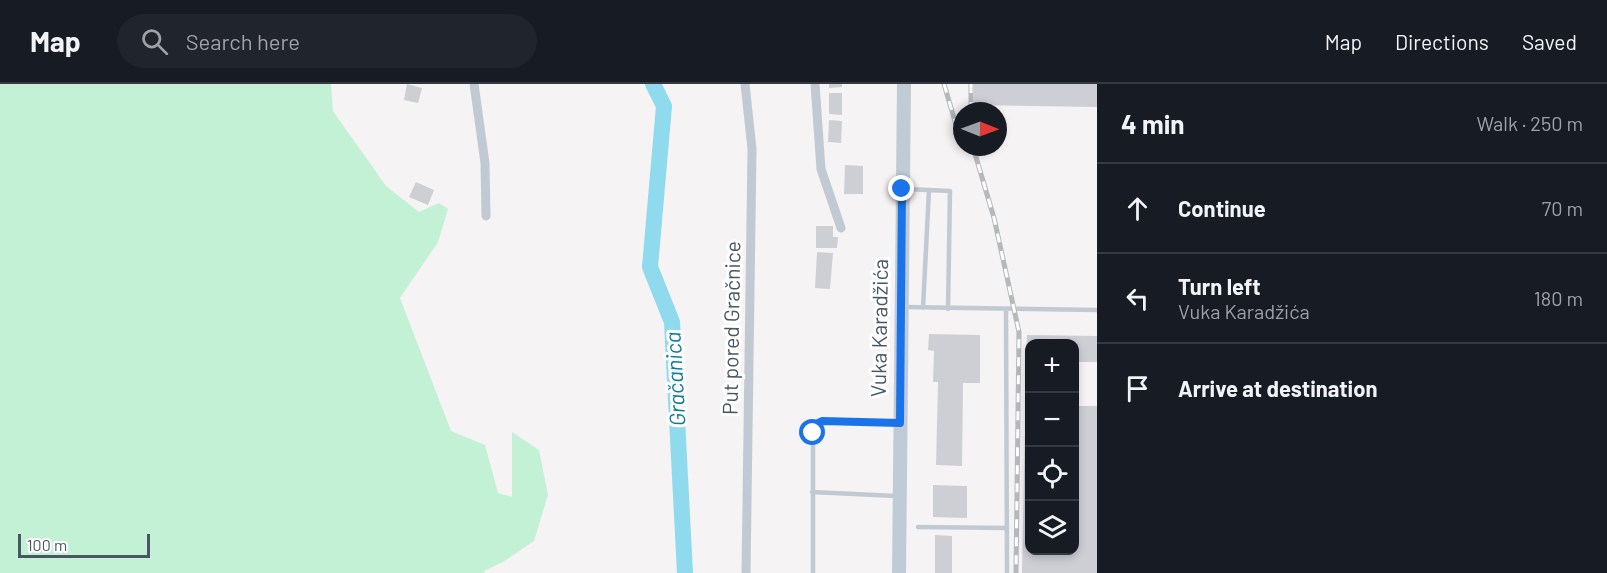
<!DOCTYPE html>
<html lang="en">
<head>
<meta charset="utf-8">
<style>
	:root { --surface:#171b24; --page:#20242c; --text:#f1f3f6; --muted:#9ea1a6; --line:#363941 }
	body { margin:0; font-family:Barlow,sans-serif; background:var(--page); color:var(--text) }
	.controls { position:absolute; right:18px; bottom:18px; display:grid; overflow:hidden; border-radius:12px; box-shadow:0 3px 9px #0003 }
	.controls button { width:54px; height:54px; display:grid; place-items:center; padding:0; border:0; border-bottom:2px solid var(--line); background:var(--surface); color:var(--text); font:30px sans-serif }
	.compass { position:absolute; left:953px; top:18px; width:54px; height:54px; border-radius:50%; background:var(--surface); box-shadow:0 3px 9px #0003; rotate:91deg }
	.scale { position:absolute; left:18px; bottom:15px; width:132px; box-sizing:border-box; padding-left:6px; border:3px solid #4a5661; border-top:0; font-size:16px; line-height:21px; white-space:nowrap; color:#4a5661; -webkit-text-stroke:4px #fff; paint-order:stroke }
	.stop { position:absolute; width:18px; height:18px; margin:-14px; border:4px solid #1a73e8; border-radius:50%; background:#fff }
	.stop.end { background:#1a73e8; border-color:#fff; box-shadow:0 2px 6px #0008 }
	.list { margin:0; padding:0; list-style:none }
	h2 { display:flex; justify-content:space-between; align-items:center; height:78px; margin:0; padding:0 24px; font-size:26px }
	h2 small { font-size:20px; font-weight:400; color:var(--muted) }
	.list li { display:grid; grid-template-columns:39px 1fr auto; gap:18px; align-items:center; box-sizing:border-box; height:90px; padding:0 24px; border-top:2px solid var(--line) }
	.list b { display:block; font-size:22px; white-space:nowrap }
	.list p { margin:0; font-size:20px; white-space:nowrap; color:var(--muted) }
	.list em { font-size:20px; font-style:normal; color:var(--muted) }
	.icon { flex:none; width:33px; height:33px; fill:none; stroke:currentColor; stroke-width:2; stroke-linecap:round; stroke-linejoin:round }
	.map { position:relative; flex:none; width:1097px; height:489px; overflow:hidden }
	header { display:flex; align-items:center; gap:36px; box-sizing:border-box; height:84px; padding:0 30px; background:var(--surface); border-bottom:2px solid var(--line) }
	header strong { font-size:28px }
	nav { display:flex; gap:33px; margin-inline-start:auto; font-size:21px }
	.search { width:420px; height:54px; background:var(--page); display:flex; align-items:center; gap:15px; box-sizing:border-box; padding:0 21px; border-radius:33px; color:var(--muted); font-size:22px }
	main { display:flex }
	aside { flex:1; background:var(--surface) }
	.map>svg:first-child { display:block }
	.green { fill:#c3f1d5 }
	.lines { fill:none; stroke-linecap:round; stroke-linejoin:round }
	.river { stroke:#90daee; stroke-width:16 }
	.building { fill:#cdcfd5 }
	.lane { stroke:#c1cad2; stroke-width:4.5 }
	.street { stroke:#c1cad2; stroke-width:9 }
	.secondary { stroke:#c1cbd6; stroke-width:14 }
	.rail-casing { stroke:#b5b8bd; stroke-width:5 }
	.rail { stroke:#fff; stroke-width:3; stroke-dasharray:9; stroke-linecap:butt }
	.route { stroke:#1a73e8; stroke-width:8 }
	.labels { text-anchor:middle; stroke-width:6; stroke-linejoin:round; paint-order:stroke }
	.street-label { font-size:21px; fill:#4a5661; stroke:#fff }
	.water-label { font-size:22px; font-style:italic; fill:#0c7c9b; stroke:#fff }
</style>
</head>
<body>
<header>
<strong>Map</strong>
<div class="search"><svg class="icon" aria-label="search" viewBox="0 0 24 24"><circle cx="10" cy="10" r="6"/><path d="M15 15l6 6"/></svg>Search here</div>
<nav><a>Map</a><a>Directions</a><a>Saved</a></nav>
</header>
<main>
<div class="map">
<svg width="1097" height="489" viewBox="0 0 1097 489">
	<rect width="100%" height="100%" fill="#f5f3f3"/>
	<path class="green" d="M0 0H331L333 27 386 102 419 128 439 119 448 125 438 158 400 214 451 347 485 361 498 409 512 413V348L539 366 548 411 534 457 503 478 484 487 485 489H0Z"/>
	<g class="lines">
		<path class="river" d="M653 0 664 22 650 183 672 238 685 489"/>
	</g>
	<path class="building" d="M407 0 422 4 418 19 404 16Z
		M829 0H842V3L829 4Z
		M974 0H1097V23L974 21Z
		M829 9H842V31L829 30Z
		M829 36 842 37 841 59 828 58Z
		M845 81 863 82V110H844Z
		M416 98 434 106 428 121 409 113Z
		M816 142H833V153H838L837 164H816Z
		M817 168 833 169 830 205 815 204Z
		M929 250 980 251V299H963L962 382 936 381 938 298H933L934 267 928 266Z
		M1027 251 1097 252V278H1074V260H1030V466H1074V322H1097V489H1022Z
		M933 401 967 402V434L933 433Z
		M935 451 952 452V489H935Z"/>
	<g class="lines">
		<path class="lane" d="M906 105 950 107 948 225
			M903 223 1097 226
			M923 224 929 106
			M1006 226 1007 489
			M812 408 896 412
			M918 443 1007 444
			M813 489V349L816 340 830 337 900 339"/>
		<path class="street" d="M474 0 485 79 486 132
			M745 0 752 65 746 489
			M815 0 821 85 841 144"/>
		<path class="secondary" d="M899 489 904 0"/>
		<g class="rail-casing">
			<path id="rail" d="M944 0 962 61
				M971 0V27
				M973 63 994 134 1019 248 1016 489"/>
		</g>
		<use href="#rail" class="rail"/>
	</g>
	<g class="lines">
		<path class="route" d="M813 349 816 340 822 337 900 339 902 105"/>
	</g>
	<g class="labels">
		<g class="street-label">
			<text transform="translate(732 244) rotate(-89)" y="7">Put pored Gračnice</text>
			<text transform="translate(880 244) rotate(-89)" y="7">Vuka Karadžića</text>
		</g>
		<g class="water-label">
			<text transform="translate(675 295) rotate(-93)" y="8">Gračanica</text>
		</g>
	</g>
</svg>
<div class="controls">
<button>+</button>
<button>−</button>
<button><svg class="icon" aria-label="locate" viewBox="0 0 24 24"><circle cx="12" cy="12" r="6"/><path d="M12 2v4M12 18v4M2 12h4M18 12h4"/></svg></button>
<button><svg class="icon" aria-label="layers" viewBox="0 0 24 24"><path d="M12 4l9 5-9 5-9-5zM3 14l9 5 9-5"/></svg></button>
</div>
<svg class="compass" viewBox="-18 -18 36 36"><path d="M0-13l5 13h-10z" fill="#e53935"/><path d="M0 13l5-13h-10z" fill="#9ea1a6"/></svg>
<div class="scale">100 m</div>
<div class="stop" style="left:813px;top:349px"></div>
<div class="stop end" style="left:902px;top:105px"></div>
</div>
<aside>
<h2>4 min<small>Walk · 250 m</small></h2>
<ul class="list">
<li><svg class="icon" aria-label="ahead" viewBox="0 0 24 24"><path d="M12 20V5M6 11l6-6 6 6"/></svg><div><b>Continue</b></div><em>70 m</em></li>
<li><svg class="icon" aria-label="left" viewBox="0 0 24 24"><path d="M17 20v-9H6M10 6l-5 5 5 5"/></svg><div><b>Turn left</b><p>Vuka Karadžića</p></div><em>180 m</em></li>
<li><svg class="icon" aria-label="arrive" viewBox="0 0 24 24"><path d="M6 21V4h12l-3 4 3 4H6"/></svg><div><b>Arrive at destination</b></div></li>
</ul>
</aside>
</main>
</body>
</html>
